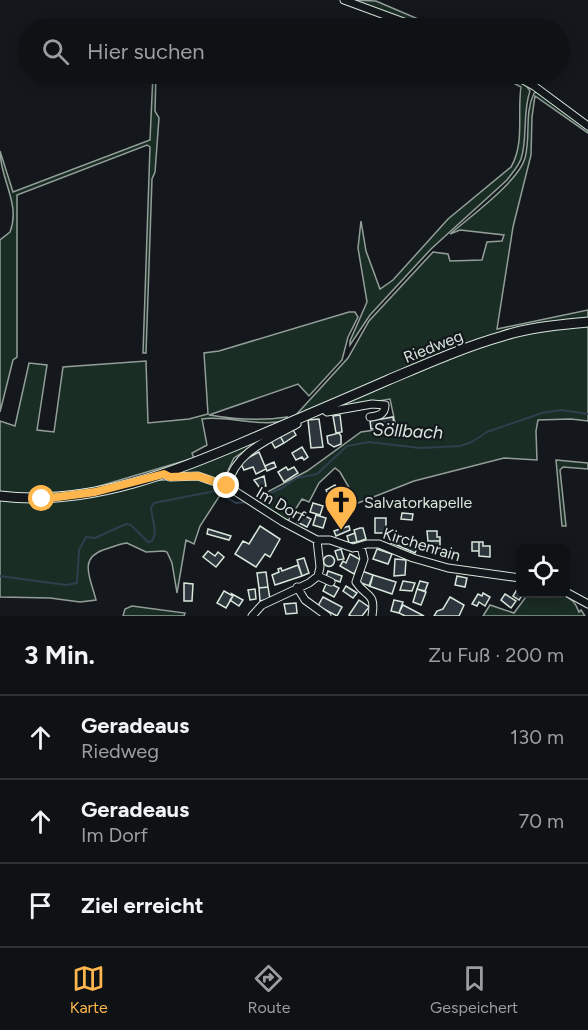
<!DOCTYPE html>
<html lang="de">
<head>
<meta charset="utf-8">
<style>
	:root { --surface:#0f1215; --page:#1d2022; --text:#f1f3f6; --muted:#9b9ea0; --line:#2f3234; --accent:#ffb74d }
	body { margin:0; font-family:Figtree,sans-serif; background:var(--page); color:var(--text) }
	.controls { position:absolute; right:18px; bottom:18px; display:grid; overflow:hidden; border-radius:9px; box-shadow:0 3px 15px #0003 }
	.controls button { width:54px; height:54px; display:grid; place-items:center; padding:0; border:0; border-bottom:2px solid var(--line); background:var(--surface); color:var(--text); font:30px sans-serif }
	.stop { position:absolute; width:18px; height:18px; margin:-14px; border:4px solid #ffb74d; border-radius:50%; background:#fff }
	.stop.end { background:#ffb74d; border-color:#fff; box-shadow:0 2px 6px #0008 }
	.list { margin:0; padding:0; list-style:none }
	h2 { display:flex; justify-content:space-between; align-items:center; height:78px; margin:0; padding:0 24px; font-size:26px }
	h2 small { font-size:20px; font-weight:400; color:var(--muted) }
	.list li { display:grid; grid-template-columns:39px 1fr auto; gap:18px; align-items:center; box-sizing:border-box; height:84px; padding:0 24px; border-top:2px solid var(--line) }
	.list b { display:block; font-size:22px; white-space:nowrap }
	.list p { margin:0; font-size:20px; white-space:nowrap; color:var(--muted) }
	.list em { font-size:20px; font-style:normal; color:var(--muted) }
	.icon { flex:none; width:33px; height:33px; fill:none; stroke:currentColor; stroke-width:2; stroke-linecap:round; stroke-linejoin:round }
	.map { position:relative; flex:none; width:588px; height:616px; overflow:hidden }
	.search { position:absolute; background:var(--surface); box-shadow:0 3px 15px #0003; left:18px; right:18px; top:18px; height:66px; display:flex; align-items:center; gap:15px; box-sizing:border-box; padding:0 21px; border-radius:33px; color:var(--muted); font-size:22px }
	.sheet { height:330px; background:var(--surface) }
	nav { display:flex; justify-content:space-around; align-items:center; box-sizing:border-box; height:84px; border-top:2px solid var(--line); background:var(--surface); font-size:16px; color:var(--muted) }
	nav a { display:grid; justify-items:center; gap:3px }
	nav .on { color:var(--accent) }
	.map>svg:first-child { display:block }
	.green { fill:#1a2d24; stroke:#939e99; stroke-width:1.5 }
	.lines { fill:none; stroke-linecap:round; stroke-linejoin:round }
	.stream { stroke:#2f3f4d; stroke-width:2 }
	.building { fill:#2c363c; stroke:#d8e6dc; stroke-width:1.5 }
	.minor-casing { stroke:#d8e6dc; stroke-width:9 }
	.major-casing { stroke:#d8e6dc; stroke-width:11 }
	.minor { stroke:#14181c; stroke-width:7 }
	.major { stroke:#14181c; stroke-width:9 }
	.route { stroke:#ffb74d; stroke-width:8 }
	.labels { text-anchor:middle; stroke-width:4.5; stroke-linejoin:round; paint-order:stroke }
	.street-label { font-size:16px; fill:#d8e6dc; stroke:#14181c }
	.poi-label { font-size:16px; fill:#d8e6dc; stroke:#14181c; text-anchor:start }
	.water-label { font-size:18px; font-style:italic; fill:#d8e6dc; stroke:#14181c }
</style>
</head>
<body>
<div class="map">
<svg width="588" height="616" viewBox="0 0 588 616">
	<rect width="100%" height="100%" fill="#14181c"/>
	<path class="green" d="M352 0 376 1 439 28H425Z
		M153 74H156L155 111 159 118 155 172 152 179 146 353H143L150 147 147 145 17 195V357L13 360 0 412V240L10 232C21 204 0 179 0 151L13 192 150 140Z
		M496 74C510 74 523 79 530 91 522 114 528 138 521 159 518 167 512 173 507 180L431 249 370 315 350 345V341L367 302 358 248 361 221 366 251 380 289 393 280 448 219 511 167C525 143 517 113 521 87Z
		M537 92 588 128V133L535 96 532 117 531 155 513 227 497 329 588 310V319L533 325 295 416 348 358 369 321 433 252 448 254 450 261 482 260 487 242 502 241 504 235 460 230 450 234C470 217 519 181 525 158 531 136 524 114 534 93Z
		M349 312H355L358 317 348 337 342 360 309 396 298 384 209 415C233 419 262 421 287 417L286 420C259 428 229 415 202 419L207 445 192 453 194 458 93 488 41 495 0 492V421L15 426 29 363 47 365 37 430 54 432 63 367 146 361 148 423 189 419 208 414 204 353 219 351Z
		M588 325V421L571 419 538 420 536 431 537 460 504 458 414 481 358 503 340 472 335 468 319 483 309 502 302 499 288 521 254 499 307 471 361 432 396 427 390 399 328 409C386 385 445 355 506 338 533 331 560 328 588 325Z
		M270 434 234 458 223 481 173 474Z
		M556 460 588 463V469L563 467 560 470 566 526H562Z
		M184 479H197L224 489 200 526 194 544 186 540 177 593 172 563 167 552 164 551 146 552 127 543C118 544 111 548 103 550 78 559 91 579 96 600L80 602 50 598 0 597V499L24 501 146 481Z
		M528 594C549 594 571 588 579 612L581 610 585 616H483L490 605 514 613Z
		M132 606 185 613 184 616H123L125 609Z"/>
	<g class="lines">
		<path class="stream" d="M254 500 282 488 297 478 317 474 347 446 369 442 420 448 460 446 472 442 487 432 542 413 561 410 588 414
			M0 576 66 585 77 583 79 550 86 537 95 538 126 524 131 525 148 542 152 541C158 532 152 519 151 508L154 503 215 491 236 503 249 502"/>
	</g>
	<path class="building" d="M340 415 342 432 336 433 333 416Z
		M393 417 394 426 371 429 370 421Z
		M319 419 323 447 311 448 308 420Z
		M292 428 296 435 284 443 280 436Z
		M339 433 341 436V444L334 447 328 443 327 436Z
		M280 436 284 443 275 448 271 441Z
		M302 447 308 457 304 460 302 457 296 460 292 453Z
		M259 452 266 469 256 474 253 467 244 470 240 462Z
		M274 462 276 467 267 471 265 466Z
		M286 467 288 470 294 467 298 473 284 482 278 472Z
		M264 476 266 486 260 488 254 480Z
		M335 485 339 492 330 497 326 490Z
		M341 491 344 497 336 502 333 495Z
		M343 498 347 505 338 510 334 503Z
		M313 503 323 506 320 515 310 512Z
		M402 513 413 514 412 520 401 519Z
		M301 514 311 519 307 527 297 522Z
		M316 515 326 518 323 528 313 525Z
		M375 518H386V533H375Z
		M260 526 280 539 270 557 265 554 256 567 235 554 243 541 249 544Z
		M349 526 350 530 336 536 334 531Z
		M360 528H363L366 539 357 542 354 530Z
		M208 529 231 536 229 540 207 534Z
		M427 531H437V537H440V541H428Z
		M355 533 357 542 349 543 347 536Z
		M395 534 401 536 397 545 391 543Z
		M401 536 419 543 415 553 397 545Z
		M428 541H440V552H427L426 545H428Z
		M472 542H479V551H472Z
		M479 542H483V546H490V557L479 556Z
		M341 549 344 559 338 560 335 551Z
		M377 549 392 554 388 564 373 559Z
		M208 551 215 556 218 552 224 557 216 567 203 557Z
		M350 554 361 560 354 574 340 566 343 561 346 563Z
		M323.5 561a5.5 5.5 0 1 1 11 0a5.5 5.5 0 1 1-11 0Z
		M304 558 309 573 302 576 297 560Z
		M395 559 406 560 405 575 394 576Z
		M298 565 302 576 275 585 272 575 279 572 278 569 281 568 282 571Z
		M328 571 342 576 340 582 326 577Z
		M362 571 373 575 370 586 358 582Z
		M266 572 268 587 259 588 257 573Z
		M373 575 396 582 392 594 369 586Z
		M457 576 467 578 465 587 455 585Z
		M403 581 415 583 412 591 400 590Z
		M420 581 428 583 425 591 417 589Z
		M327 582 339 588 334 597 323 591Z
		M184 583 193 584 192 601H184Z
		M346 586 357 593 353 598 343 591Z
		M519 586 520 594H523L519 600 513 596Z
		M268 587 270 599 260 601 259 588Z
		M255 589 256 599 250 600 248 590Z
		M417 589 426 592 421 605 413 602Z
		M224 591 233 596 226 608 217 603Z
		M483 593 490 597 485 606 479 602 477 606 472 604 478 594 482 596Z
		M232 594 243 600 239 606 230 600 233 596Z
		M505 594 516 601 511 608 501 600Z
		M323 597 342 607 337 616 318 606Z
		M450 597 464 605 459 616H434L437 611 443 609Z
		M359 600 369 607 362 616H351L349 615Z
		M394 600 403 602 399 613 391 611Z
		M296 603 297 613 286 614 284 604Z
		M403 605 424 616H405L399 613Z"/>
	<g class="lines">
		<g class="minor-casing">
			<path id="minor" d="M344 0 420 28
				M512 74 534 86 588 126
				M323 408 327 412 372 404 385 405C385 415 378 416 370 417
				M164 474 170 477 198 476 227 486 283 522 317 540H330L353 548 367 544H379L413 558 448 568 520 578
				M227 486C236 451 268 440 297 424L295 420
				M361 547 364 559 356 582C366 598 376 591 372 616
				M318 576 331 582
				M297 587 305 600 327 616
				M566 592 588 604
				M252 616 262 605 309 583 318 576 320 567 317 540"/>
		</g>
		<g class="major-casing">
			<path id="major" d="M0 496C90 507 178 471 258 436 302 417 345 399 388 380 426 364 464 347 503 336 530 327 559 325 588 322"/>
		</g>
		<use href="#minor" class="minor"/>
		<use href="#major" class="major"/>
	</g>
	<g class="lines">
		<path class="route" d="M42 499 95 492 164 474 170 477 198 476 227 486"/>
	</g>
	<defs>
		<g id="church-pin" transform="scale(1.725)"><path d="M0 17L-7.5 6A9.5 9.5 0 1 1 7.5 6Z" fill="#ffb74d" stroke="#14181c"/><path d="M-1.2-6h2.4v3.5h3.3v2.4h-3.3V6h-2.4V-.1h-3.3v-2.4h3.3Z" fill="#111"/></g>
	</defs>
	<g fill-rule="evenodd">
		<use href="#church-pin" x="341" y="502"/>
	</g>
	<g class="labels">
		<g class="street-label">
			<text transform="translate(433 346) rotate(-22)" y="6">Riedweg</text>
			<text transform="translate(281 504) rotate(30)" y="6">Im Dorf</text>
			<text transform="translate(422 544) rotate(17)" y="6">Kirchenrain</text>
		</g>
		<g class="poi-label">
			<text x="364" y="508">Salvatorkapelle</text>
		</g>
		<g class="water-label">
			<text transform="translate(408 431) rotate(3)" y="6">Söllbach</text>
		</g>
	</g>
</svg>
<div class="controls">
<button><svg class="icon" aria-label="locate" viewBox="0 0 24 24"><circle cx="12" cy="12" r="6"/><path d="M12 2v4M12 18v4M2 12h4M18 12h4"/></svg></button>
</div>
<div class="stop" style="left:42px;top:499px"></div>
<div class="stop end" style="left:227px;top:486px"></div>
<div class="search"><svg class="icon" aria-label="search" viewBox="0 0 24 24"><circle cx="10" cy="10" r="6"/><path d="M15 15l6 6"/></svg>Hier suchen</div>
</div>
<section class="sheet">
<h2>3 Min.<small>Zu Fuß · 200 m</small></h2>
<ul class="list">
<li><svg class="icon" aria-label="ahead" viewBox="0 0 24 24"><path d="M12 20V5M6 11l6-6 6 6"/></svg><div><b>Geradeaus</b><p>Riedweg</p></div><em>130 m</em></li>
<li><svg class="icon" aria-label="ahead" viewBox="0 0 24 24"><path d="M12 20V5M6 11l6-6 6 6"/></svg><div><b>Geradeaus</b><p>Im Dorf</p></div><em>70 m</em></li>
<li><svg class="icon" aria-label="arrive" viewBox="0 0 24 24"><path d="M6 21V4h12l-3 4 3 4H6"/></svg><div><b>Ziel erreicht</b></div></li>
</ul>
</section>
<nav>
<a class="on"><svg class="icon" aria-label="map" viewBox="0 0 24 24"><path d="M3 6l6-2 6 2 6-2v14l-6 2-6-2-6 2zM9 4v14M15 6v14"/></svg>Karte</a>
<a><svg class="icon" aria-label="directions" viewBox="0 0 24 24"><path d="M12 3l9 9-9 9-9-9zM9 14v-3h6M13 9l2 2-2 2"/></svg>Route</a>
<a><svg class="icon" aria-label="saved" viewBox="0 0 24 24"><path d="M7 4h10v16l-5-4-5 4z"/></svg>Gespeichert</a>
</nav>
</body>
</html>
